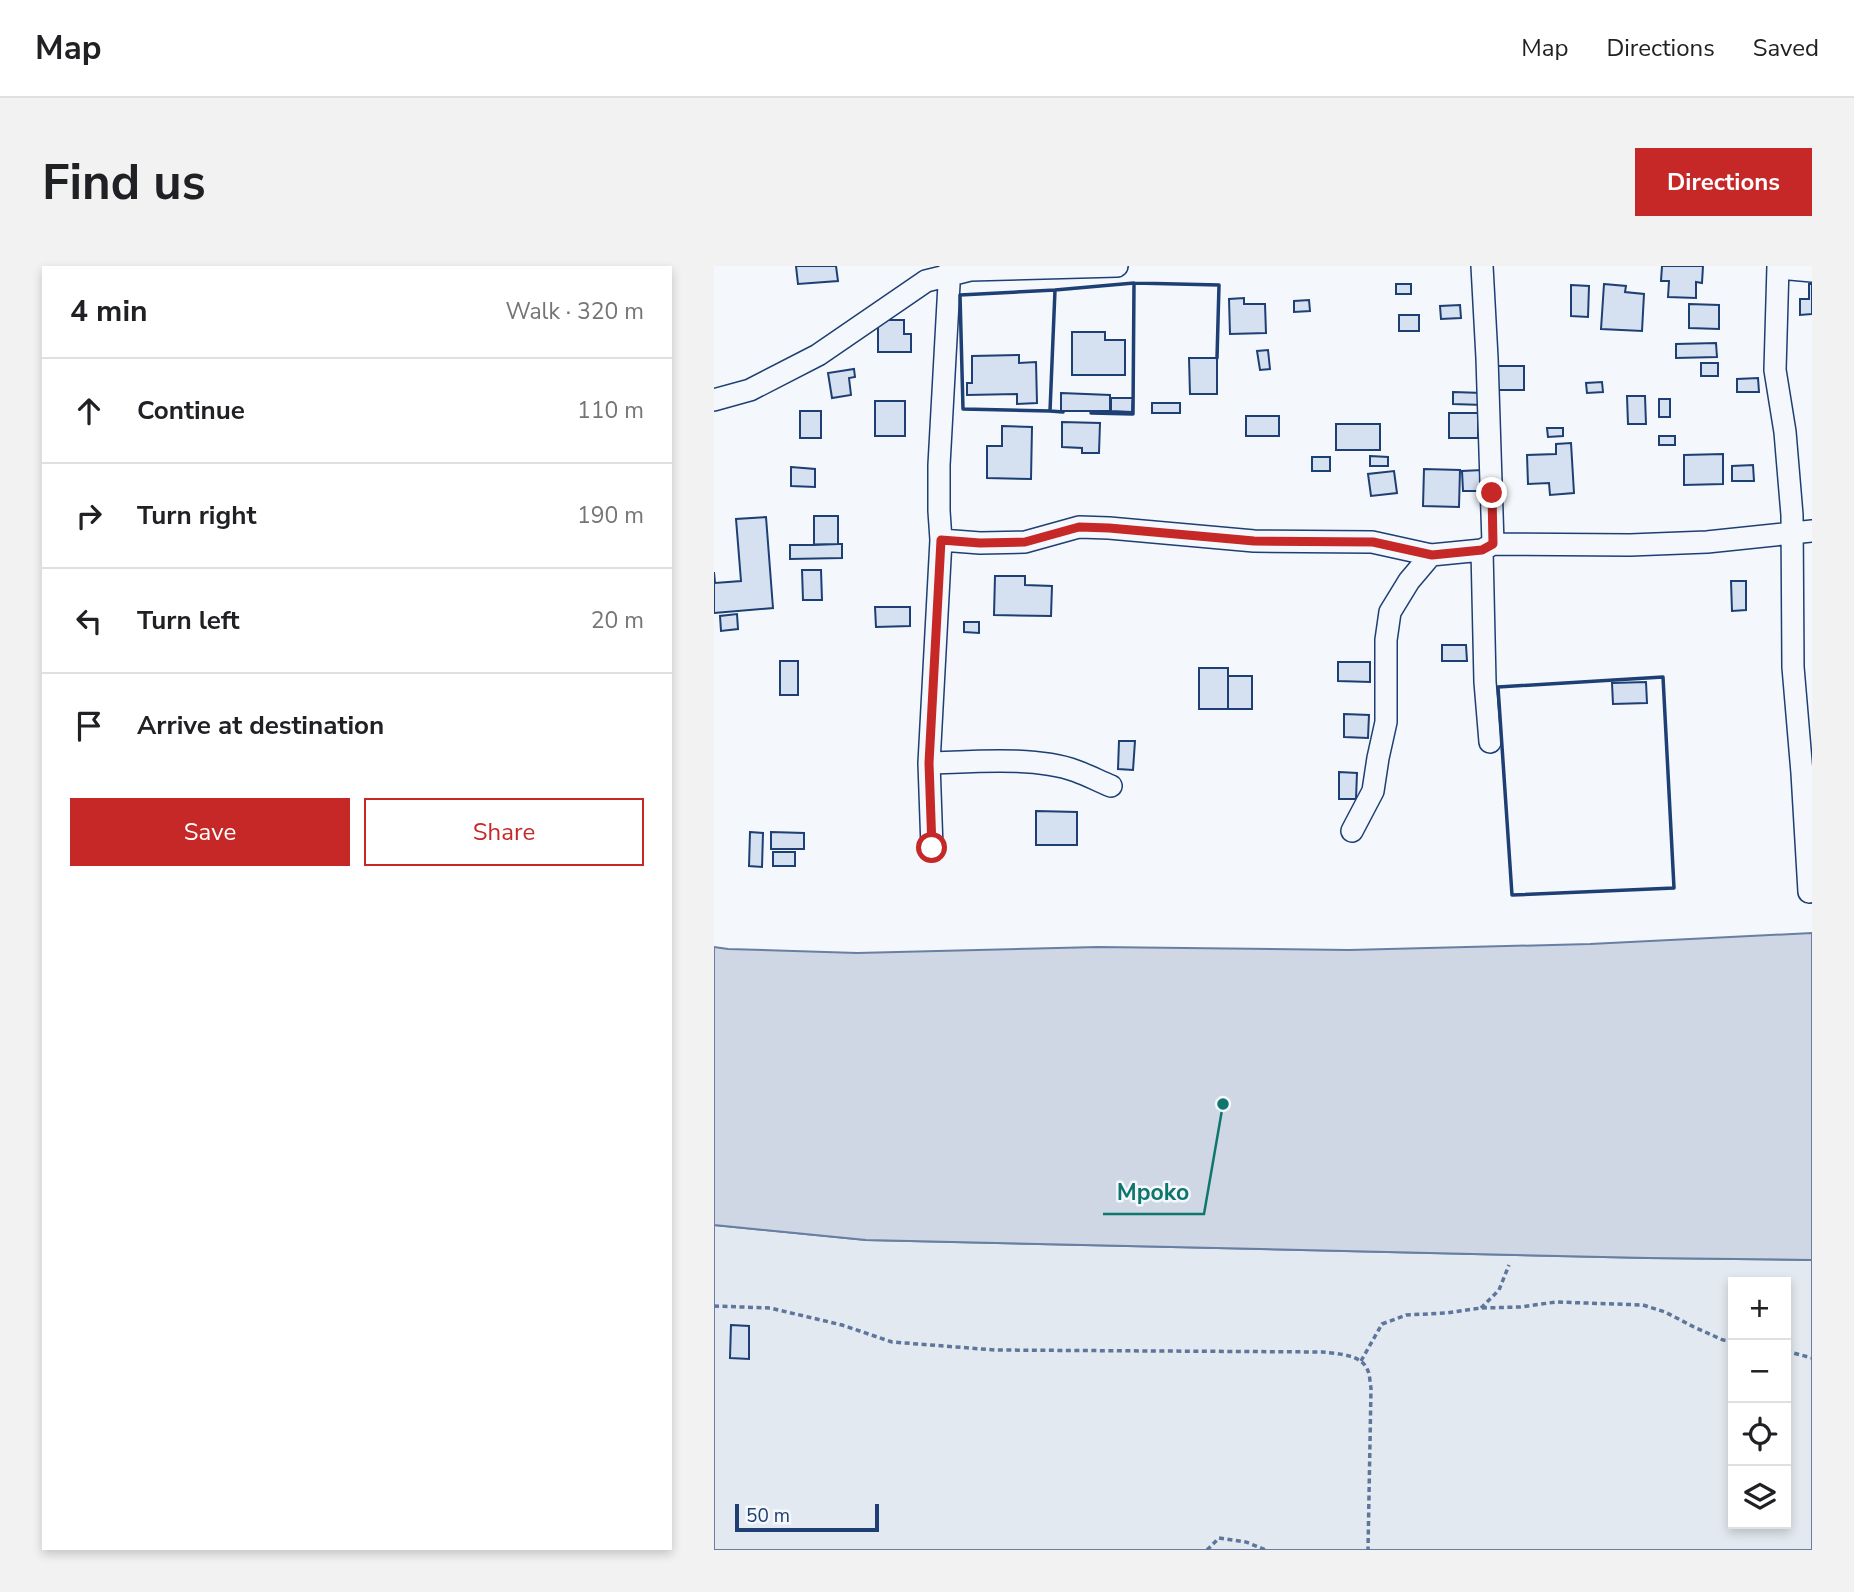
<!DOCTYPE html>
<html lang="en">
<head>
<meta charset="utf-8">
<style>
	:root { --surface:#fff; --page:#f2f2f2; --text:#202124; --muted:#757577; --line:#e0e0e0; --accent:#c62828 }
	body { margin:0; font-family:"Nunito Sans",sans-serif; background:var(--page); color:var(--text) }
	.controls { position:absolute; right:21px; bottom:21px; display:grid; overflow:hidden; border-radius:0px; box-shadow:0 4px 10px #0003 }
	.controls button { width:63px; height:63px; display:grid; place-items:center; padding:0; border:0; border-bottom:2px solid var(--line); background:var(--surface); color:var(--text); font:35px sans-serif }
	.scale { position:absolute; left:21px; bottom:18px; width:144px; box-sizing:border-box; padding-left:7px; border:4px solid #1d3f73; border-top:0; font-size:19px; line-height:24px; white-space:nowrap; color:#1d3f73; -webkit-text-stroke:5px #f4f7fb; paint-order:stroke }
	.stop { position:absolute; width:21px; height:21px; margin:-16px; border:5px solid #c62828; border-radius:50%; background:#fff }
	.stop.end { background:#c62828; border-color:#fff; box-shadow:0 2px 7px #0008 }
	.list { margin:0; padding:0; list-style:none }
	h2 { display:flex; justify-content:space-between; align-items:center; height:91px; margin:0; padding:0 28px; font-size:30px }
	h2 small { font-size:23px; font-weight:400; color:var(--muted) }
	.list li { display:grid; grid-template-columns:46px 1fr auto; gap:21px; align-items:center; box-sizing:border-box; height:105px; padding:0 28px; border-top:2px solid var(--line) }
	.list b { display:block; font-size:26px; white-space:nowrap }
	.list em { font-size:23px; font-style:normal; color:var(--muted) }
	.actions { display:flex; gap:14px; padding:21px 28px }
	.actions a { flex:1; padding:16px 0; border:2px solid var(--accent); border-radius:0px; text-align:center; font-size:24px; color:var(--accent) }
	.actions .main { background:var(--accent); color:#fff }
	.icon { flex:none; width:38px; height:38px; fill:none; stroke:currentColor; stroke-width:2; stroke-linecap:round; stroke-linejoin:round }
	.map { position:relative; flex:none; width:1098px; height:1284px; overflow:hidden; border-radius:0px }
	header { display:flex; align-items:center; gap:42px; box-sizing:border-box; height:98px; padding:0 35px; background:var(--surface); border-bottom:2px solid var(--line) }
	header strong { font-size:33px }
	nav { display:flex; gap:38px; margin-inline-start:auto; font-size:24px }
	.intro { display:flex; align-items:center; justify-content:space-between; box-sizing:border-box; height:168px; padding:0 42px }
	h1 { margin:0; font-size:49px }
	.button { padding:18px 32px; border-radius:0px; background:var(--accent); color:#fff; font-size:24px; font-weight:700 }
	main { display:flex; gap:42px; padding:0 42px }
	aside { flex:1; background:var(--surface); border-radius:0px; box-shadow:0 4px 10px #0003 }
	.map>svg:first-child { display:block }
	.green { fill:#e3e9f0; stroke:#687fa3; stroke-width:2; fill-rule:evenodd }
	.water { fill:#cfd7e4; stroke:#687fa3; stroke-width:2 }
	.building { fill:#d5e0f0; stroke:#1d3f73; stroke-width:2 }
	.lines { fill:none; stroke-linecap:round; stroke-linejoin:round }
	.minor-casing { stroke:#1d3f73; stroke-width:24 }
	.path { stroke:#5e769c; stroke-width:3.5; stroke-dasharray:5 3.5; stroke-linecap:butt }
	.minor { stroke:#f4f7fb; stroke-width:21 }
	.wall { stroke:#1d3f73; stroke-width:3.5 }
	.route { stroke:#c62828; stroke-width:9 }
	.leader { fill:none; stroke:#0f766e; stroke-width:2.5 }
	.callout-dot { fill:#0f766e; stroke:#f4f7fb; stroke-width:2.5 }
	.callout-label { font-size:23px; text-anchor:middle; font-weight:bold; fill:#0f766e; stroke:#f4f7fb; stroke-width:5; stroke-linejoin:round; paint-order:stroke }
</style>
</head>
<body>
<header>
<strong>Map</strong>
<nav><a>Map</a><a>Directions</a><a>Saved</a></nav>
</header>
<div class="intro"><h1>Find us</h1><a class="button">Directions</a></div>
<main>
<aside>
<h2>4 min<small>Walk · 320 m</small></h2>
<ul class="list">
<li><svg class="icon" aria-label="ahead" viewBox="0 0 24 24"><path d="M12 20V5M6 11l6-6 6 6"/></svg><div><b>Continue</b></div><em>110 m</em></li>
<li><svg class="icon" aria-label="right" viewBox="0 0 24 24"><path d="M7 20v-9h11M14 6l5 5-5 5"/></svg><div><b>Turn right</b></div><em>190 m</em></li>
<li><svg class="icon" aria-label="left" viewBox="0 0 24 24"><path d="M17 20v-9H6M10 6l-5 5 5 5"/></svg><div><b>Turn left</b></div><em>20 m</em></li>
<li><svg class="icon" aria-label="arrive" viewBox="0 0 24 24"><path d="M6 21V4h12l-3 4 3 4H6"/></svg><div><b>Arrive at destination</b></div></li>
</ul>
<div class="actions"><a class="main">Save</a><a>Share</a></div>
</aside>
<div class="map">
<svg width="1098" height="1284" viewBox="0 0 1098 1284">
	<rect width="100%" height="100%" fill="#f4f7fb"/>
	<path class="green" d="M0 959 152 974 934 992 1098 994V1284H0ZM1019 1016H1072V1258H1019Z"/>
	<path class="water" d="M1098 667V994L934 992 152 974 0 959V681L14 683 143 687 384 681 635 684 876 678Z"/>
	<path class="building" d="M82 0H122L124 15 84 18Z
		M948 0H989L988 17 982 16V32L954 31 955 15H947Z
		M682 18H697V28H682Z
		M890 18 912 20 911 26 930 28 928 65 887 63Z
		M1095 18H1098V48L1086 49V33H1095Z
		M857 19 875 20 874 51 857 50Z
		M530 32V38H551L552 67 516 68 515 33Z
		M595 34 596 45 580 46V35Z
		M975 38 1005 39V63L975 62Z
		M746 39 747 52 727 53 726 40Z
		M685 49H705V65H685Z
		M164 54H190V68H197V86H164Z
		M358 66H391V74H411V109H358Z
		M1002 77 1003 91 962 92V78Z
		M554 84 556 103 546 104 543 85Z
		M305 89V97L322 96 323 137 303 138V128L253 129V117H258V90Z
		M475 92H503V128H476Z
		M987 97H1004V110H987Z
		M783 100H810V124H783Z
		M140 103 141 111 135 112 137 129 118 132 114 107Z
		M1044 112 1045 126H1023V113Z
		M888 116 889 126 873 127 872 117Z
		M739 126 769 127V139L739 138Z
		M347 127 396 129V145H347Z
		M913 130H931L932 158H914Z
		M397 132H419L418 146 397 145Z
		M945 133H956V151H945Z
		M161 135H191V170H161Z
		M438 137H466V147H438Z
		M86 145H107V172H86Z
		M735 147H764V172H735Z
		M532 150H565V170H532Z
		M348 156 386 157 385 187H368V182L348 181Z
		M622 158H666V184H622Z
		M288 160 318 161 317 213 273 212V180H288Z
		M833 162H849V170L834 171Z
		M945 170H961V179H945Z
		M857 177 860 227 836 229 835 217 814 218 813 189 842 188V178Z
		M1009 188V218L970 219V189Z
		M656 190 674 191V200H656Z
		M598 191H616V205H598Z
		M1039 199 1040 215H1018V200Z
		M77 201 101 203V221L77 220Z
		M710 203 746 204 745 241 709 240Z
		M768 204 769 225H749L748 205Z
		M680 205 683 227 657 230 654 208Z
		M100 250H124V278L100 279Z
		M52 251 59 342 0 347V306L1 317 27 315 22 253Z
		M124 278H128V292L76 293V279Z
		M88 304H107L108 334H89Z
		M281 310H311V319L338 320 337 350 280 349Z
		M1017 315H1032V344L1018 345Z
		M161 341H196V360L162 361Z
		M23 348 24 363 7 365 6 350Z
		M250 356H265V367L250 366Z
		M728 379H752L753 395H728Z
		M66 395H84V429H66Z
		M624 396H656V416L624 415Z
		M485 402H514V443H485Z
		M514 410H538V443H514Z
		M932 416 933 437 899 438 898 417Z
		M630 448 655 449 654 472 630 471Z
		M405 475H421L419 504 404 503Z
		M625 506 643 507 642 533H625Z
		M322 545 363 546V579H322Z
		M36 566 49 567 48 601 35 600Z
		M57 566 90 567V583H57Z
		M59 586H81V600H59Z
		M17 1059 35 1060V1093L16 1092Z"/>
	<g class="lines">
		<g class="minor-casing">
			<path id="minor" d="M768 0 773 92 779 278
				M1064 0 1061 104 1071 166 1078 249 1079 401 1088 507 1095 626
				M1064 2 1098 5
				M0 134 36 124 104 89 212 15 256 4 403 0
				M227 274 266 277 311 276 365 261 395 262 540 275 658 276 717 289 768 284 779 278 916 279 993 276 1098 265
				M768 284 771 416 776 476
				M215 497C258 496 321 490 362 505 373 509 385 515 397 520
				M638 565 659 525 664 492 672 456V374L676 346 695 315 717 289
				M218 582 215 497 227 274 225 245V199L236 0"/>
		</g>
		<path class="path" d="M0 1040 56 1042 128 1059 178 1076 281 1084 609 1086C624 1088 648 1088 654 1105 656 1110 656 1117 657 1122L654 1284
			M767 1042 785 1024 795 999
			M1072 1085 1098 1092
			M647 1095 668 1058 692 1049 732 1047 767 1042 806 1041 842 1036 929 1039 951 1046 980 1061 1009 1074 1019 1075
			M493 1284 505 1272 532 1276 552 1284"/>
		<use href="#minor" class="minor"/>
		<path class="wall" d="M420 17 505 19 503 92
			M341 24 336 145 249 143 246 29 341 24 420 17 419 148 377 147
			M336 145 349 146
			M949 411 960 622 798 629 784 421Z"/>
	</g>
	<g class="lines">
		<path class="route" d="M218 582 215 497 227 274 266 277 311 276 365 261 395 262 540 275 659 276 718 289 768 284 779 278 778 227"/>
	</g>
	<path class="leader" d="M509 838L490 948H389"/>
	<circle class="callout-dot" cx="509" cy="838" r="7"/>
	<g class="callout-label">
		<text x="439" y="934">Mpoko</text>
	</g>
</svg>
<div class="controls">
<button>+</button>
<button>−</button>
<button><svg class="icon" aria-label="locate" viewBox="0 0 24 24"><circle cx="12" cy="12" r="6"/><path d="M12 2v4M12 18v4M2 12h4M18 12h4"/></svg></button>
<button><svg class="icon" aria-label="layers" viewBox="0 0 24 24"><path d="M12 4l9 5-9 5-9-5zM3 14l9 5 9-5"/></svg></button>
</div>
<div class="scale">50 m</div>
<div class="stop" style="left:218px;top:582px"></div>
<div class="stop end" style="left:778px;top:227px"></div>
</div>
</main>
</body>
</html>
